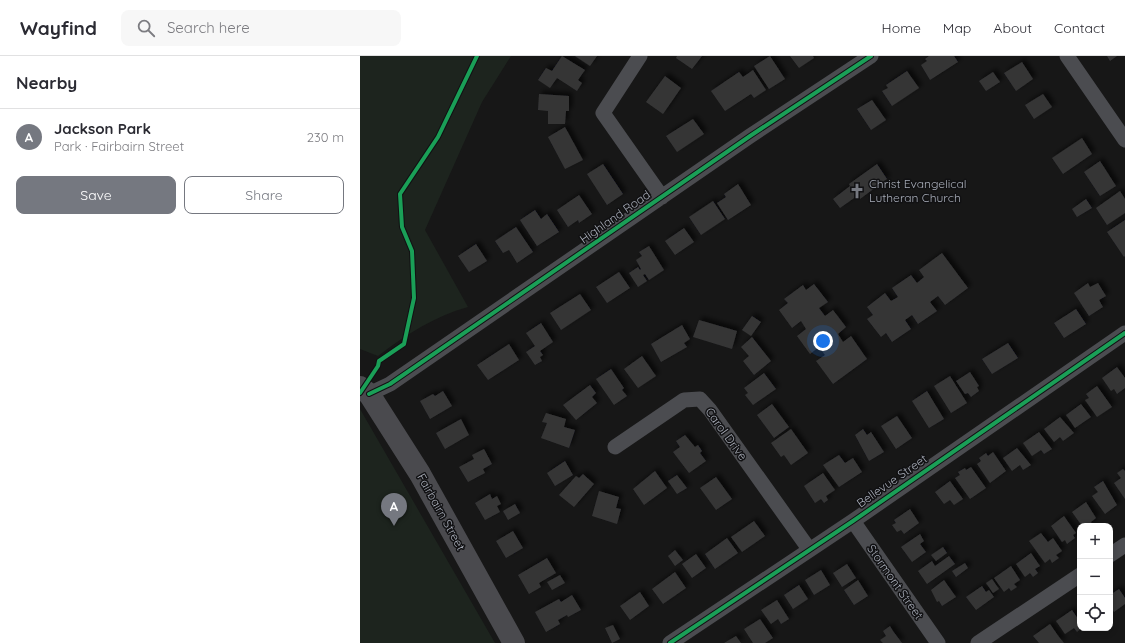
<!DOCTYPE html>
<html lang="en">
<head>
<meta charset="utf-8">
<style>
	:root { --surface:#fff; --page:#f7f7f7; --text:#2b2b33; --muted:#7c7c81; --line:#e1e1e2; --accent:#757880 }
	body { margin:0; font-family:Quicksand,sans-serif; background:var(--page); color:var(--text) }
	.controls { position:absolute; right:12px; bottom:12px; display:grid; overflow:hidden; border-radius:8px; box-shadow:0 2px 6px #0003 }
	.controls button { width:36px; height:36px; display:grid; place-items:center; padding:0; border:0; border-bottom:1px solid var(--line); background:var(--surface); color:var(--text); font:20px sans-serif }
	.you { position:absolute; left:463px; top:285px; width:14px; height:14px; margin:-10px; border:3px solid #fff; border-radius:50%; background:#1a73e8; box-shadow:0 0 0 6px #1a73e833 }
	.badge { display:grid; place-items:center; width:26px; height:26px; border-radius:50%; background:var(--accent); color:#fff; font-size:13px; font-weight:700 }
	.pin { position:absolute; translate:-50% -33px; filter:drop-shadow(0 1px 2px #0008) }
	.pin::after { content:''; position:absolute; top:21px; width:14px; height:12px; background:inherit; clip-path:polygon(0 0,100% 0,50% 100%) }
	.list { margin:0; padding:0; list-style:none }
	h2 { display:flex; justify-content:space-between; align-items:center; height:52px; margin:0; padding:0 16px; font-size:17px }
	h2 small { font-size:13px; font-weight:400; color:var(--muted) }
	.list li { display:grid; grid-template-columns:26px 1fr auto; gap:12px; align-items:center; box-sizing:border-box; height:56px; padding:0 16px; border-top:1px solid var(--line) }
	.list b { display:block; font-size:15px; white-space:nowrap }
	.list p { margin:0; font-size:13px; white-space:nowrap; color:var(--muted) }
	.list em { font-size:13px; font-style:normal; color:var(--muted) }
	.actions { display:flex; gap:8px; padding:12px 16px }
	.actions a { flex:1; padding:9px 0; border:1px solid var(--accent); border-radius:8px; text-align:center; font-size:14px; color:var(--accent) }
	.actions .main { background:var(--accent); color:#fff }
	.icon { flex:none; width:22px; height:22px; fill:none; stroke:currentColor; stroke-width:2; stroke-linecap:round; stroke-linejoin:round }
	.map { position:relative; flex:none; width:765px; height:587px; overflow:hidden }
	header { display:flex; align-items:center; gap:24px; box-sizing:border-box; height:56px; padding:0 20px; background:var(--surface); border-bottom:1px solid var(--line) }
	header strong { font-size:19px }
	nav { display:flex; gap:22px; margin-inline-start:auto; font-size:14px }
	.search { width:280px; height:36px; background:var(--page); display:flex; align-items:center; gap:10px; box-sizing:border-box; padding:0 14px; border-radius:8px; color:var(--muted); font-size:15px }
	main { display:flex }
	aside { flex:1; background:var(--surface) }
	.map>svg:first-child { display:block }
	.green { fill:#1d241e }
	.building { fill:#353536; filter:url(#shadow) }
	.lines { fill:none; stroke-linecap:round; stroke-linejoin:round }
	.street { stroke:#4b4c50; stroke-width:15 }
	.secondary { stroke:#4a4a4e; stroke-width:22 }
	.cycleway-casing { stroke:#111113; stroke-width:6 }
	.cycleway { stroke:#1a9f57; stroke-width:4 }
	.labels { text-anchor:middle; stroke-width:3; stroke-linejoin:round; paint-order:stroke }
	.poi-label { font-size:12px; fill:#a8adb8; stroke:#111113; text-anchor:start }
	.street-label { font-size:12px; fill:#a8adb8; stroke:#111113 }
</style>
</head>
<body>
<header>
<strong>Wayfind</strong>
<div class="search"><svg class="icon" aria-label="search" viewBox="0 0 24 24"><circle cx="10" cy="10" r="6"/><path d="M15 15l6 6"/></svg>Search here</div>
<nav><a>Home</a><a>Map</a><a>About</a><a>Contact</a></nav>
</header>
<main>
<aside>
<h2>Nearby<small></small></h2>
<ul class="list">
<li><span class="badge">A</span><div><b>Jackson Park</b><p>Park · Fairbairn Street</p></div><em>230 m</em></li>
</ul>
<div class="actions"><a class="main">Save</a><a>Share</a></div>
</aside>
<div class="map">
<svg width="765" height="587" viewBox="0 0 765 587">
	<defs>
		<filter id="shadow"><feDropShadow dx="3.5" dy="-3.5" stdDeviation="2" flood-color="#0009"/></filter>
	</defs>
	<rect width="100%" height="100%" fill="#171717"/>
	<path class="green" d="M0 0H151L122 46 65 174 108 251C75 260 45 279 18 300L0 293Z
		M0 353 135 587H0Z"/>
	<path class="building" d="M202 0 225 14 218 24 222 27 217 35 197 22 190 32 178 24 186 12 192 15Z
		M215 0H237L230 10Z
		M317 0H342L332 13 316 2Z
		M410 0 425 23 409 33 394 10Z
		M430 0H453L454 2 439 12Z
		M569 0H594L598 6 570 24 561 9 567 5 565 3Z
		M747 0H757L750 5Z
		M662 6 673 23 656 35 644 17Z
		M393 14 406 34 394 42 391 38 365 55 351 35 379 16 383 21Z
		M547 15 559 32 532 50 522 35 528 32 526 29Z
		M633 16 640 26 626 35 619 25Z
		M305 20 321 32 303 58 286 46Z
		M179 38 209 40V55H206L205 68H188V55L178 54Z
		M683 38 692 51 674 63 665 49Z
		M512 44 526 64 511 74 497 53Z
		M333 63 344 78 317 96 306 80Z
		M205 71 223 104 205 113 188 81Z
		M722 82 732 98 703 118 692 102Z
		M740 105 756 130 740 140 724 116Z
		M243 108 263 138 247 149 227 118Z
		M517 108 527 123 500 143 497 140 480 152 473 143 490 130 489 128Z
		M378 128 391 149 368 164 357 147 366 141 364 138Z
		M760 135 765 143V157L747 169 736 152Z
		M219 139 232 158 219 167 218 164 208 171 197 154Z
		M726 143 732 152 717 161 712 153Z
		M353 145 365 163 341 179 329 161Z
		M175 154 181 163 187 158 199 176 177 190 160 164Z
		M765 164V200L764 201 747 176Z
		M156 171 173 196 157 207 149 194 143 197 135 185Z
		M324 172 334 186 315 199 305 185Z
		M116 188 127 205 109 216 98 200Z
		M289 190 304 214 289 224 285 218 283 219 287 225 278 231 269 217 278 211 280 214 281 213 276 204 282 200 279 196Z
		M582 197 608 232 585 249 578 240 570 246 577 255 558 268 552 259 545 264 551 273 532 286 526 277 521 281 507 263 513 259 507 251 525 237 531 245 538 241 532 232 551 219 557 227 564 221 559 214Z
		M259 216 270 232 247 247 236 231Z
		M728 227 730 231 738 227 746 240 739 244 743 251 729 260 714 237Z
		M454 228 468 246 459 252 465 260 473 254 486 271 478 278 483 286 491 280 507 303 473 328 456 305 465 299 459 291 450 298 437 280 446 273 441 265 432 272 419 254 428 247 424 243 443 229 446 234Z
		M220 238 231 254 201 274 190 257Z
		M716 253 726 268 704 282 694 267Z
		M392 260 401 266 391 280 382 274Z
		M339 264 377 275 372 293 333 281Z
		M181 267 193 286 180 295 183 299 180 301 182 305 175 309 166 296 175 290 166 277Z
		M322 269 330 283 324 287 327 291 301 306 291 288Z
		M392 281 411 305 394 319 383 305 389 300 381 291Z
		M648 287 658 302 632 318 622 303Z
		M149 288 159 304 128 324 117 309Z
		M282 300 296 320 278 332 264 313Z
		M757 311 765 322V332L757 338 754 333 751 335 742 322Z
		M251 313 264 332 262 334 267 340 254 349 236 323Z
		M610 316 619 330 617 331 619 335 611 341 608 337 605 338 596 325Z
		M404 317 416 333 393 349 385 339 388 337 384 332Z
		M590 320 607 347 591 357 574 330Z
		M230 329 236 337 232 341 237 347 216 364 203 349Z
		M737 330 752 351 737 361 725 344 729 342 726 338Z
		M83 335 92 350 70 363 60 345 73 338 75 340Z
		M567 335 584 363 569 372 552 345Z
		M412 348 429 371 414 382 397 359Z
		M721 348 731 361 715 372 706 359Z
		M186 357 206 363 204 371 215 374 209 392 181 382 187 367 182 366Z
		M537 360 552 382 536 393 521 370Z
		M700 361 714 377 703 385 700 381 694 386 684 373Z
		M101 363 109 379 85 393 76 377Z
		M431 373 448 397 431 409 424 399 421 401 411 387Z
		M503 373 507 379 511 376 524 396 509 405 495 379Z
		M679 376 692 393 684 398 681 394 672 400 663 387Z
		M325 379 335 391 338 389 342 395 340 397 346 405 329 417 313 396 320 391 316 385Z
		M657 392 671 409 663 414 660 409 652 415 643 402Z
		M124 393 132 408 123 413 125 417 108 426 99 411 114 403 112 399Z
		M633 396 646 415 630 427 617 408 621 405 619 402 626 397 628 400Z
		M479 399 485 407 493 402 502 416 479 431 463 409Z
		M205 405 213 419 195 430 187 417Z
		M611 411 626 432 610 443 595 422 600 419 598 416 605 412 606 414Z
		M763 413 765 415V443L754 427 761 422 757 417Z
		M295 415 307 432 284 449 273 433Z
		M463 417 475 434 466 440 468 444 464 447 461 443 455 447 444 430Z
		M223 418 234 428 214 451 199 439 216 420 219 422Z
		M317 419 327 432 317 438 308 425Z
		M356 421 372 443 356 454 340 432Z
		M590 425 603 443 594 449 590 444 584 448 575 436Z
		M743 425 757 449 745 458 732 440 738 436 734 431Z
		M239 435 259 441 256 452 261 453 257 468 232 460Z
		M130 438 132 443 137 440 141 448 137 450 140 456 125 464 115 447Z
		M726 446 736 462 731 466 733 470H722L712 456Z
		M155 448 160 457 148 464 143 455Z
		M550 453 559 467 544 478 541 474 537 476 532 469 536 467 534 464Z
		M704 460 716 477 713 479 715 482 707 488 705 484 702 486 691 470Z
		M394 465 405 480 382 496 371 481Z
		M153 475 163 492 146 502 136 485Z
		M681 477 688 486 693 482 702 495 696 499 699 502 692 507 690 503 685 507 669 485Z
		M560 478 564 485 560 488 566 496 552 506 541 491Z
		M367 482 378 497 355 513 345 498Z
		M583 491 587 497 576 505 571 499Z
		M315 494 323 504 315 510 308 500Z
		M671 497 680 510 675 513 678 517 673 521 670 517 665 521 656 508Z
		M336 498 346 512 332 522 322 508Z
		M589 500 595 508 567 528 558 515 572 505 575 510Z
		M187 502 196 517 179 527 181 531 169 538 158 519Z
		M605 507 608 512 596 521 592 515Z
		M487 508 496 522 482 531 473 517Z
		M651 510 660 524 654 528 657 531 651 535 649 532 644 536 634 522Z
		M461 514 470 529 454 539 445 524Z
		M315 516 326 532 303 548 292 533Z
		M200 519 205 527 192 534 187 526Z
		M632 523 639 533 633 537 626 527Z
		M498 524 508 540 494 549 484 534Z
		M584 524 596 541 582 550 579 545 577 546 571 534Z
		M439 529 448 543 433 553 424 539Z
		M622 530 626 536 629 534 634 541 616 554 606 541Z
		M759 533 765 542V548L754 556 750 550V539Z
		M280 536 289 550 270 564 260 550Z
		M212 539 221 554 208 561 207 559 198 564 200 568 186 576 175 556 199 543 201 546Z
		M417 544 429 563 421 568 418 563 411 568 401 554Z
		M712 554 720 566V572H722L717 576 714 572 705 578 696 565Z
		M400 563 413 582 405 587H393L384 573Z
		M690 568 699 581 704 587H679L673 580Z
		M253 569 260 583 252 587 245 572Z
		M530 570 533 575 542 587H523L520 584 526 580 523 575Z
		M376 580 381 587H364Z"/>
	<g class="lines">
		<path class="street" d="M280 0 243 57 302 141
			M707 0 765 84
			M9 338 30 328 390 80 511 0
			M255 391 324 344 340 343 350 354 449 493
			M493 465 578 587
			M750 499 765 489
			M310 587 493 465 765 277
			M618 587 720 519"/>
		<path class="secondary" d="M0 331 9 338 60 418 154 587"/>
		<g class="cycleway-casing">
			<path id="cycleway" d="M0 337 18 310 19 305 44 288 54 242 52 195 42 171 40 138 78 81 117 0
				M9 338 30 328 390 80 511 0
				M310 587 493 465 765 277"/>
		</g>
		<use href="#cycleway" class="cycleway"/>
	</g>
	<defs>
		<g id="church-bare" transform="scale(1.2)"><path d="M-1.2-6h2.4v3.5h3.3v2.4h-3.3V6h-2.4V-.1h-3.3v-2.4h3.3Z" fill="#757880" stroke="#111113" stroke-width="2.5" paint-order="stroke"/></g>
	</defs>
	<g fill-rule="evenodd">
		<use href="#church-bare" x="497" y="135"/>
	</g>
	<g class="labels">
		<g class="poi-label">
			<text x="509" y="132">Christ Evangelical<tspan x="509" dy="14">Lutheran Church</tspan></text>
		</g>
		<g class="street-label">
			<text transform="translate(255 161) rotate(-35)" y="4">Highland Road</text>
			<text transform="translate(366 378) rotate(54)" y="4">Carol Drive</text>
			<text transform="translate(532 425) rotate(-35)" y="4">Bellevue Street</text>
			<text transform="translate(81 456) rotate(61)" y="4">Fairbairn Street</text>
			<text transform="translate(535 526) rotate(55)" y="4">Stormont Street</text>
		</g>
	</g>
</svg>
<div class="controls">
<button>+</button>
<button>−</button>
<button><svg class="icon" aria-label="locate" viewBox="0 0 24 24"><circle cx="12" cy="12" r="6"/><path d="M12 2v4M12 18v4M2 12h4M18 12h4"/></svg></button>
</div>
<div class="you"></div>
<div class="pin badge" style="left:34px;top:470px">A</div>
</div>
</main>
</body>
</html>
